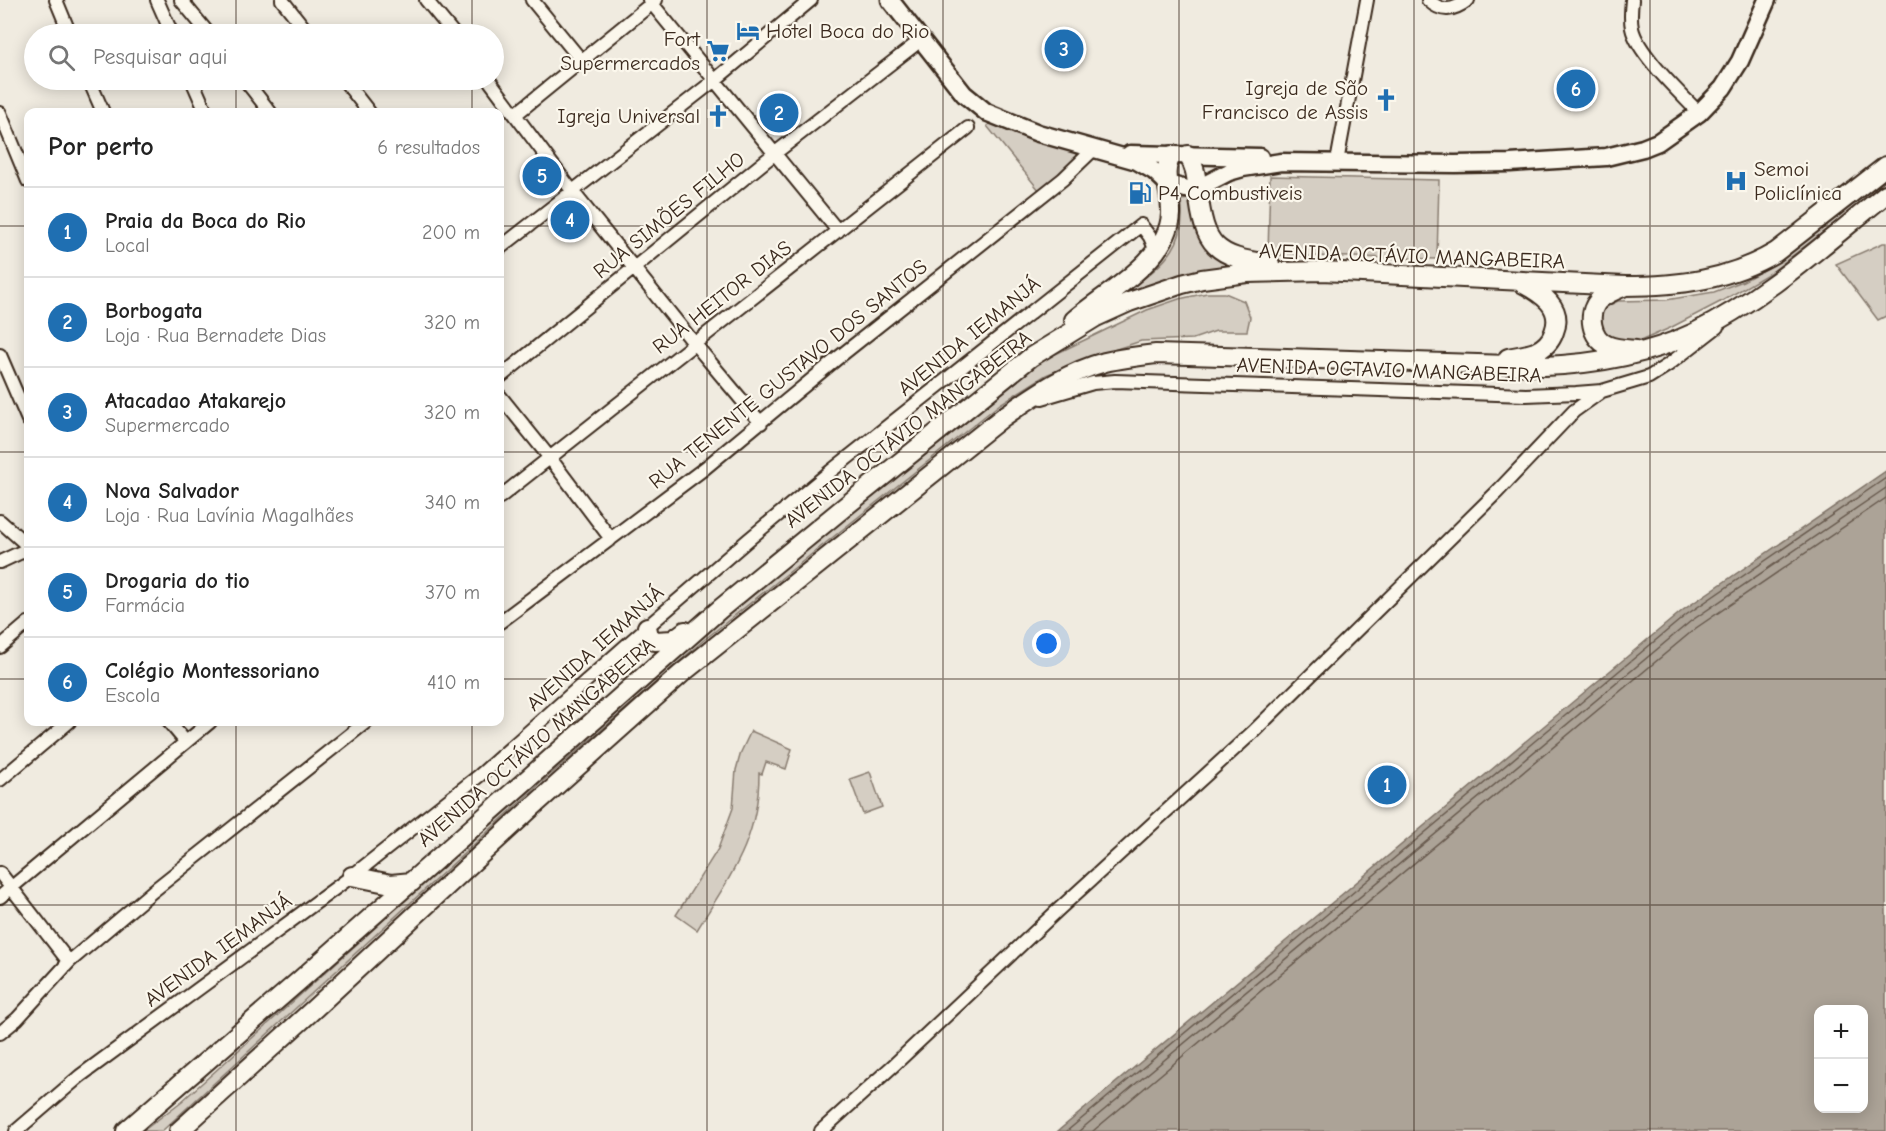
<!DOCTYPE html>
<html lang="pt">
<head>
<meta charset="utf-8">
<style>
	:root { --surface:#fff; --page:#f2f2f2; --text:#222; --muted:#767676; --line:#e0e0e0; --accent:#1f6fb2 }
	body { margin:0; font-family:"Comic Neue",sans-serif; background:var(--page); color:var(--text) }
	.controls { position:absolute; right:18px; bottom:18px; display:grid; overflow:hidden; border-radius:12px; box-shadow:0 3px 15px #0003 }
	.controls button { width:54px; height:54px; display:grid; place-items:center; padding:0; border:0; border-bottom:2px solid var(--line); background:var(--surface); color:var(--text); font:30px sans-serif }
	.you { position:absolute; left:1047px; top:644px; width:21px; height:21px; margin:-15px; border:4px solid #fff; border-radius:50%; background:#1a73e8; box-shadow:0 0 0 9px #1a73e833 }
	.badge { display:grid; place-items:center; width:39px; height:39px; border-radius:50%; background:var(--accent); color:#fff; font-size:20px; font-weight:700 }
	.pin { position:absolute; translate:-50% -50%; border:3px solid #fff; box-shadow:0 2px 6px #0006 }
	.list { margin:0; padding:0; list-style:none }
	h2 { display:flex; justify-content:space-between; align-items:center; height:78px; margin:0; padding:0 24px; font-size:26px }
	h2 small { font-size:20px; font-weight:400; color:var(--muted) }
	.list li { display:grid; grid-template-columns:39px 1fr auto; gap:18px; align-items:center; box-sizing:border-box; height:90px; padding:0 24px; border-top:2px solid var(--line) }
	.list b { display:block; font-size:22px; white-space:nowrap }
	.list p { margin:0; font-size:20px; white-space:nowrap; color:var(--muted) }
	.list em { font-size:20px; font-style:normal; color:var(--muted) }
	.icon { flex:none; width:33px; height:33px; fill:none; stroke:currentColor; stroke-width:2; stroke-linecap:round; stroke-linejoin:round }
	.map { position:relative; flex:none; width:1886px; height:1131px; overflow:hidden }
	.search { position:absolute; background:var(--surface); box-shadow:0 3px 15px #0003; left:24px; top:24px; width:480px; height:66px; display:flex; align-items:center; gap:15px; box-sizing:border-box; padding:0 21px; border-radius:33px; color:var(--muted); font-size:22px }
	.panel { position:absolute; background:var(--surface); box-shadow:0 3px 15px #0003; left:24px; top:108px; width:480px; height:618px; border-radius:12px }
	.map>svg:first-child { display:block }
	.green { fill:#d5cec3; stroke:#887c70; stroke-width:1.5 }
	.water { fill:#aca397; stroke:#7f7367; stroke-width:1.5; fill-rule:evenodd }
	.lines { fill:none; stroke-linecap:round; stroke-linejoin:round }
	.shore { stroke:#685a4e; stroke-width:1.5 }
	.street-casing { stroke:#3b2a1e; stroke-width:16 }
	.secondary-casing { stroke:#3b2a1e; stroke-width:21 }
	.primary-casing { stroke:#3b2a1e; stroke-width:22 }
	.street { stroke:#fbf7ec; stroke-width:12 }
	.secondary { stroke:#fbf7ec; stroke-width:16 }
	.primary { stroke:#fbf7ec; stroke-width:18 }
	.grid { fill:none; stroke:#3b2a1e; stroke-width:1.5; stroke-opacity:0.55 }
	.labels { text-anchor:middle; stroke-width:4.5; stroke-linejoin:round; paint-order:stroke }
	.poi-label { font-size:21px; fill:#3b2a1e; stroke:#fbf7ec; text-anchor:start }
	.street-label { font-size:21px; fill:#3b2a1e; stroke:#fbf7ec }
</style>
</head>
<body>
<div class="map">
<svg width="1886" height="1131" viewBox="0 0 1886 1131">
	<rect width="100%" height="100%" fill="#f0ebe0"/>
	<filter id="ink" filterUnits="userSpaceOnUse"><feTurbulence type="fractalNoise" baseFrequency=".0167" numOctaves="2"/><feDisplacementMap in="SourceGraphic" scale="12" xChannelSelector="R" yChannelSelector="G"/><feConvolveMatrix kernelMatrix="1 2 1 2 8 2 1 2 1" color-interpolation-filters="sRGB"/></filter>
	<g filter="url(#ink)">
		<path class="green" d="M991 123 1014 134 1079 153 1082 156 1077 162 1039 190 987 126Z
			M1886 175V183L1773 271 1722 301 1670 328 1638 342 1616 343 1602 334 1599 322 1604 308 1618 301 1666 300 1714 292 1743 281 1769 267Z
			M1270 176 1439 180 1437 259 1268 255Z
			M1197 198 1216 257 1232 266 1122 296C1157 267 1189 251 1181 200Z
			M1883 243H1886V316L1878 320 1836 264Z
			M1207 293H1225L1244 301 1250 317 1247 331H1216L1193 339 1141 341 1083 360 1046 375 1000 404 704 640 542 782 162 1131H143L182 1101 377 926 537 777 699 635 994 397 1041 361 1147 310 1179 299Z
			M751 731 792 749 786 769 766 762 762 774 759 773C759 840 730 876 697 930L676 915 718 849 733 808 736 770 741 752Z
			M870 772 882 807 863 814 850 779Z"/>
		<path class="water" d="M1886 471V1131H1058L1683 610ZM1818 1010H1864V1108H1818Z"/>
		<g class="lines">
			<path class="shore" d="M1067 1131 1686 615 1886 478
				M1079 1131 1691 621 1886 488
				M1093 1131 1696 628 1886 498"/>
			<g class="street-casing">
				<path id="street" d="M56 0 70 34
					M157 0 172 34
					M181 0 209 34
					M282 0 309 34
					M426 0 454 34
					M532 0 581 60
					M649 0 838 231
					M1428 0C1442 13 1453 11 1468 0
					M1632 0C1631 9 1630 19 1632 28 1637 53 1681 94 1699 113
					M89 80 103 112
					M192 80 206 112
					M245 80 270 112
					M344 80 369 112
					M489 80 573 192 694 343 761 423
					M0 113 28 181
					M516 114 656 0
					M1337 162 1367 0
					M500 248 715 80 811 0
					M0 355 28 420
					M500 377 774 154 921 40
					M500 396 550 458 611 539
					M1042 398 1093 383 1115 381 1526 395 1576 393 1602 391 1649 377 1668 365 1717 327
					M500 497 968 128
					M0 521 28 546
					M0 562 28 549
					M500 622 705 468 839 357 1063 179 1094 149
					M0 647 28 623
					M169 722 185 741
					M0 780 69 722
					M0 873 69 962
					M0 897 210 722
					M0 1033 17 1019 69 962 153 891 366 722
					M16 1131 80 1076 352 876 480 775 647 627 748 540 831 471 1141 225 1150 237 1156 251
					M821 1131 895 1064 1058 910 1253 732 1497 492 1574 411 1602 391"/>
			</g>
			<g class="secondary-casing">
				<path id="secondary" d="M890 0 964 94 986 112 1038 133 1137 161 1154 171 1168 184 1186 189 1198 188 1229 172 1243 168 1281 162 1455 164 1510 163 1606 157 1643 148 1658 142 1699 113 1723 88 1740 61 1767 0
					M1130 154 1260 157"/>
			</g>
			<g class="primary-casing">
				<path id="primary" d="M1188 155C1196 168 1196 177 1198 191 1204 246 1215 257 1270 264
					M1623 287C1615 290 1605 294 1598 301 1587 314 1591 338 1607 345 1616 349 1626 349 1636 350
					M1074 320C1105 293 1169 260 1171 214 1172 193 1160 173 1172 155
					M1508 358C1517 356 1527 355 1535 352 1544 348 1551 341 1554 332 1564 307 1541 293 1522 283
					M647 627 649 636 655 641 673 640 685 631
					M352 876 391 884 412 882
					M126 1131 300 980 720 609 842 509 1031 357 1096 317 1129 302 1182 284 1202 279 1247 273 1322 271 1625 286C1679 286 1729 280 1776 252L1886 166
					M179 1131 315 1008 529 810 681 674 1003 417C1035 395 1067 372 1105 362 1122 358 1139 356 1156 354L1544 366C1595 364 1647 355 1694 333 1765 298 1825 243 1886 194"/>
			</g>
			<use href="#street" class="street"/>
			<use href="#secondary" class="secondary"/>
			<use href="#primary" class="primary"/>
		</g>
	</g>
	<path class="grid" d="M236 0V34M472 0V34M707 0V1131M943 0V1131M1179 0V1131M1414 0V1131M1650 0V1131M236 80V112M472 80V112M0 226H28M500 226H1886M0 452H28M500 452H1886M0 679H28M500 679H1886M236 722V1131M472 722V1131M0 905H1886"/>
	<defs>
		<g id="hotel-bare" transform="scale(1.8)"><path d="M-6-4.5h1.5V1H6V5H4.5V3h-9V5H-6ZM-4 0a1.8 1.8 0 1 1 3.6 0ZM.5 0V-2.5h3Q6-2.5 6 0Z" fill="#1f6fb2" stroke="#fbf7ec" stroke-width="2.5" paint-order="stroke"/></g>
		<g id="supermarket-bare" transform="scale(1.8)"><path d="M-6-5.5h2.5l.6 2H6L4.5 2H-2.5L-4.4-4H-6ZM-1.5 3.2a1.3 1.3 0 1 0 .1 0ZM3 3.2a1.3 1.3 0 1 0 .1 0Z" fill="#1f6fb2" stroke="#fbf7ec" stroke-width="2.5" paint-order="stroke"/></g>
		<g id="church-bare" transform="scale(1.8)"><path d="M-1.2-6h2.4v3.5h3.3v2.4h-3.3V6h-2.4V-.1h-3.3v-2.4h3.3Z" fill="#1f6fb2" stroke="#fbf7ec" stroke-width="2.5" paint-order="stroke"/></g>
		<g id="hospital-bare" transform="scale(1.8)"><path d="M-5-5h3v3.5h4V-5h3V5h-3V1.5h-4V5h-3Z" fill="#1f6fb2" stroke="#fbf7ec" stroke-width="2.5" paint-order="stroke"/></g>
		<g id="fuel-bare" transform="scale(1.8)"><path d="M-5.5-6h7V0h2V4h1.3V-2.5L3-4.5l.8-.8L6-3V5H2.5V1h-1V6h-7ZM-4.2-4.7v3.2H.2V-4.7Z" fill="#1f6fb2" stroke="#fbf7ec" stroke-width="2.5" paint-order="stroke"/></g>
	</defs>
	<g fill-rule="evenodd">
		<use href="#hotel-bare" x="748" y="31"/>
		<use href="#supermarket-bare" x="718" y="51"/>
		<use href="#church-bare" x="1386" y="100"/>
		<use href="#church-bare" x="718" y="116"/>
		<use href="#hospital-bare" x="1736" y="181"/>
		<use href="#fuel-bare" x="1140" y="193"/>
	</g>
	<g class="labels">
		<g class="poi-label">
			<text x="766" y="38">Hotel Boca do Rio</text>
			<text x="700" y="46" text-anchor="end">Fort<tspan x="700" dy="24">Supermercados</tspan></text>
			<text x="1368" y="95" text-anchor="end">Igreja de São<tspan x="1368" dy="24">Francisco de Assis</tspan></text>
			<text x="700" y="123" text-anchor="end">Igreja Universal</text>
			<text x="1754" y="176">Semoi<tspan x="1754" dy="24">Policlínica</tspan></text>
			<text x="1158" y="200">P4 Combustiveis</text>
		</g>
		<g class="street-label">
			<text transform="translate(669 215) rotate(-39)" y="7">RUA SIMÕES FILHO</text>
			<text transform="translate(1412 256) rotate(2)" y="7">AVENIDA OCTÁVIO MANGABEIRA</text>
			<text transform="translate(722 297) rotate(-38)" y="7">RUA HEITOR DIAS</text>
			<text transform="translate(969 336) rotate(-39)" y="7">AVENIDA IEMANJÁ</text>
			<text transform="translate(1389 370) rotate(2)" y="7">AVENIDA OCTAVIO MANGABEIRA</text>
			<text transform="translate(788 374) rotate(-39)" y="7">RUA TENENTE GUSTAVO DOS SANTOS</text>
			<text transform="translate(908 429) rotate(-38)" y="7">AVENIDA OCTÁVIO MANGABEIRA</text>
			<text transform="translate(595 648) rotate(-42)" y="7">AVENIDA IEMANJÁ</text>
			<text transform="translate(536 742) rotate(-41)" y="7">AVENIDA OCTÁVIO MANGABEIRA</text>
			<text transform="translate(218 950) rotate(-36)" y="7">AVENIDA IEMANJÁ</text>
		</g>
	</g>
</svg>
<div class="controls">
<button>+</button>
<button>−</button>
</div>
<div class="you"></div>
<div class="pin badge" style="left:1387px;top:785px">1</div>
<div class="pin badge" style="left:779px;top:113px">2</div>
<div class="pin badge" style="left:1064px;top:49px">3</div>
<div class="pin badge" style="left:570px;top:220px">4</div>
<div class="pin badge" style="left:542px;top:176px">5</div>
<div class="pin badge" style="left:1576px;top:89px">6</div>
<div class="search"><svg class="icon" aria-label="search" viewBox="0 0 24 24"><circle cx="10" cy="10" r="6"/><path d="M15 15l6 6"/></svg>Pesquisar aqui</div>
<section class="panel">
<h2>Por perto<small>6 resultados</small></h2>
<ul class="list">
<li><span class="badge">1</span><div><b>Praia da Boca do Rio</b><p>Local</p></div><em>200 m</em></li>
<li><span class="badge">2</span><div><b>Borbogata</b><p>Loja · Rua Bernadete Dias</p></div><em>320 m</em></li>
<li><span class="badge">3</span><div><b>Atacadao Atakarejo</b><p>Supermercado</p></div><em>320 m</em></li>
<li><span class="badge">4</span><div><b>Nova Salvador</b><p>Loja · Rua Lavínia Magalhães</p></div><em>340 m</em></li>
<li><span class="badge">5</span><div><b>Drogaria do tio</b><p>Farmácia</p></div><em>370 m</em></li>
<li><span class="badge">6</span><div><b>Colégio Montessoriano</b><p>Escola</p></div><em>410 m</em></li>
</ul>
</section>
</div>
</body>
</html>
